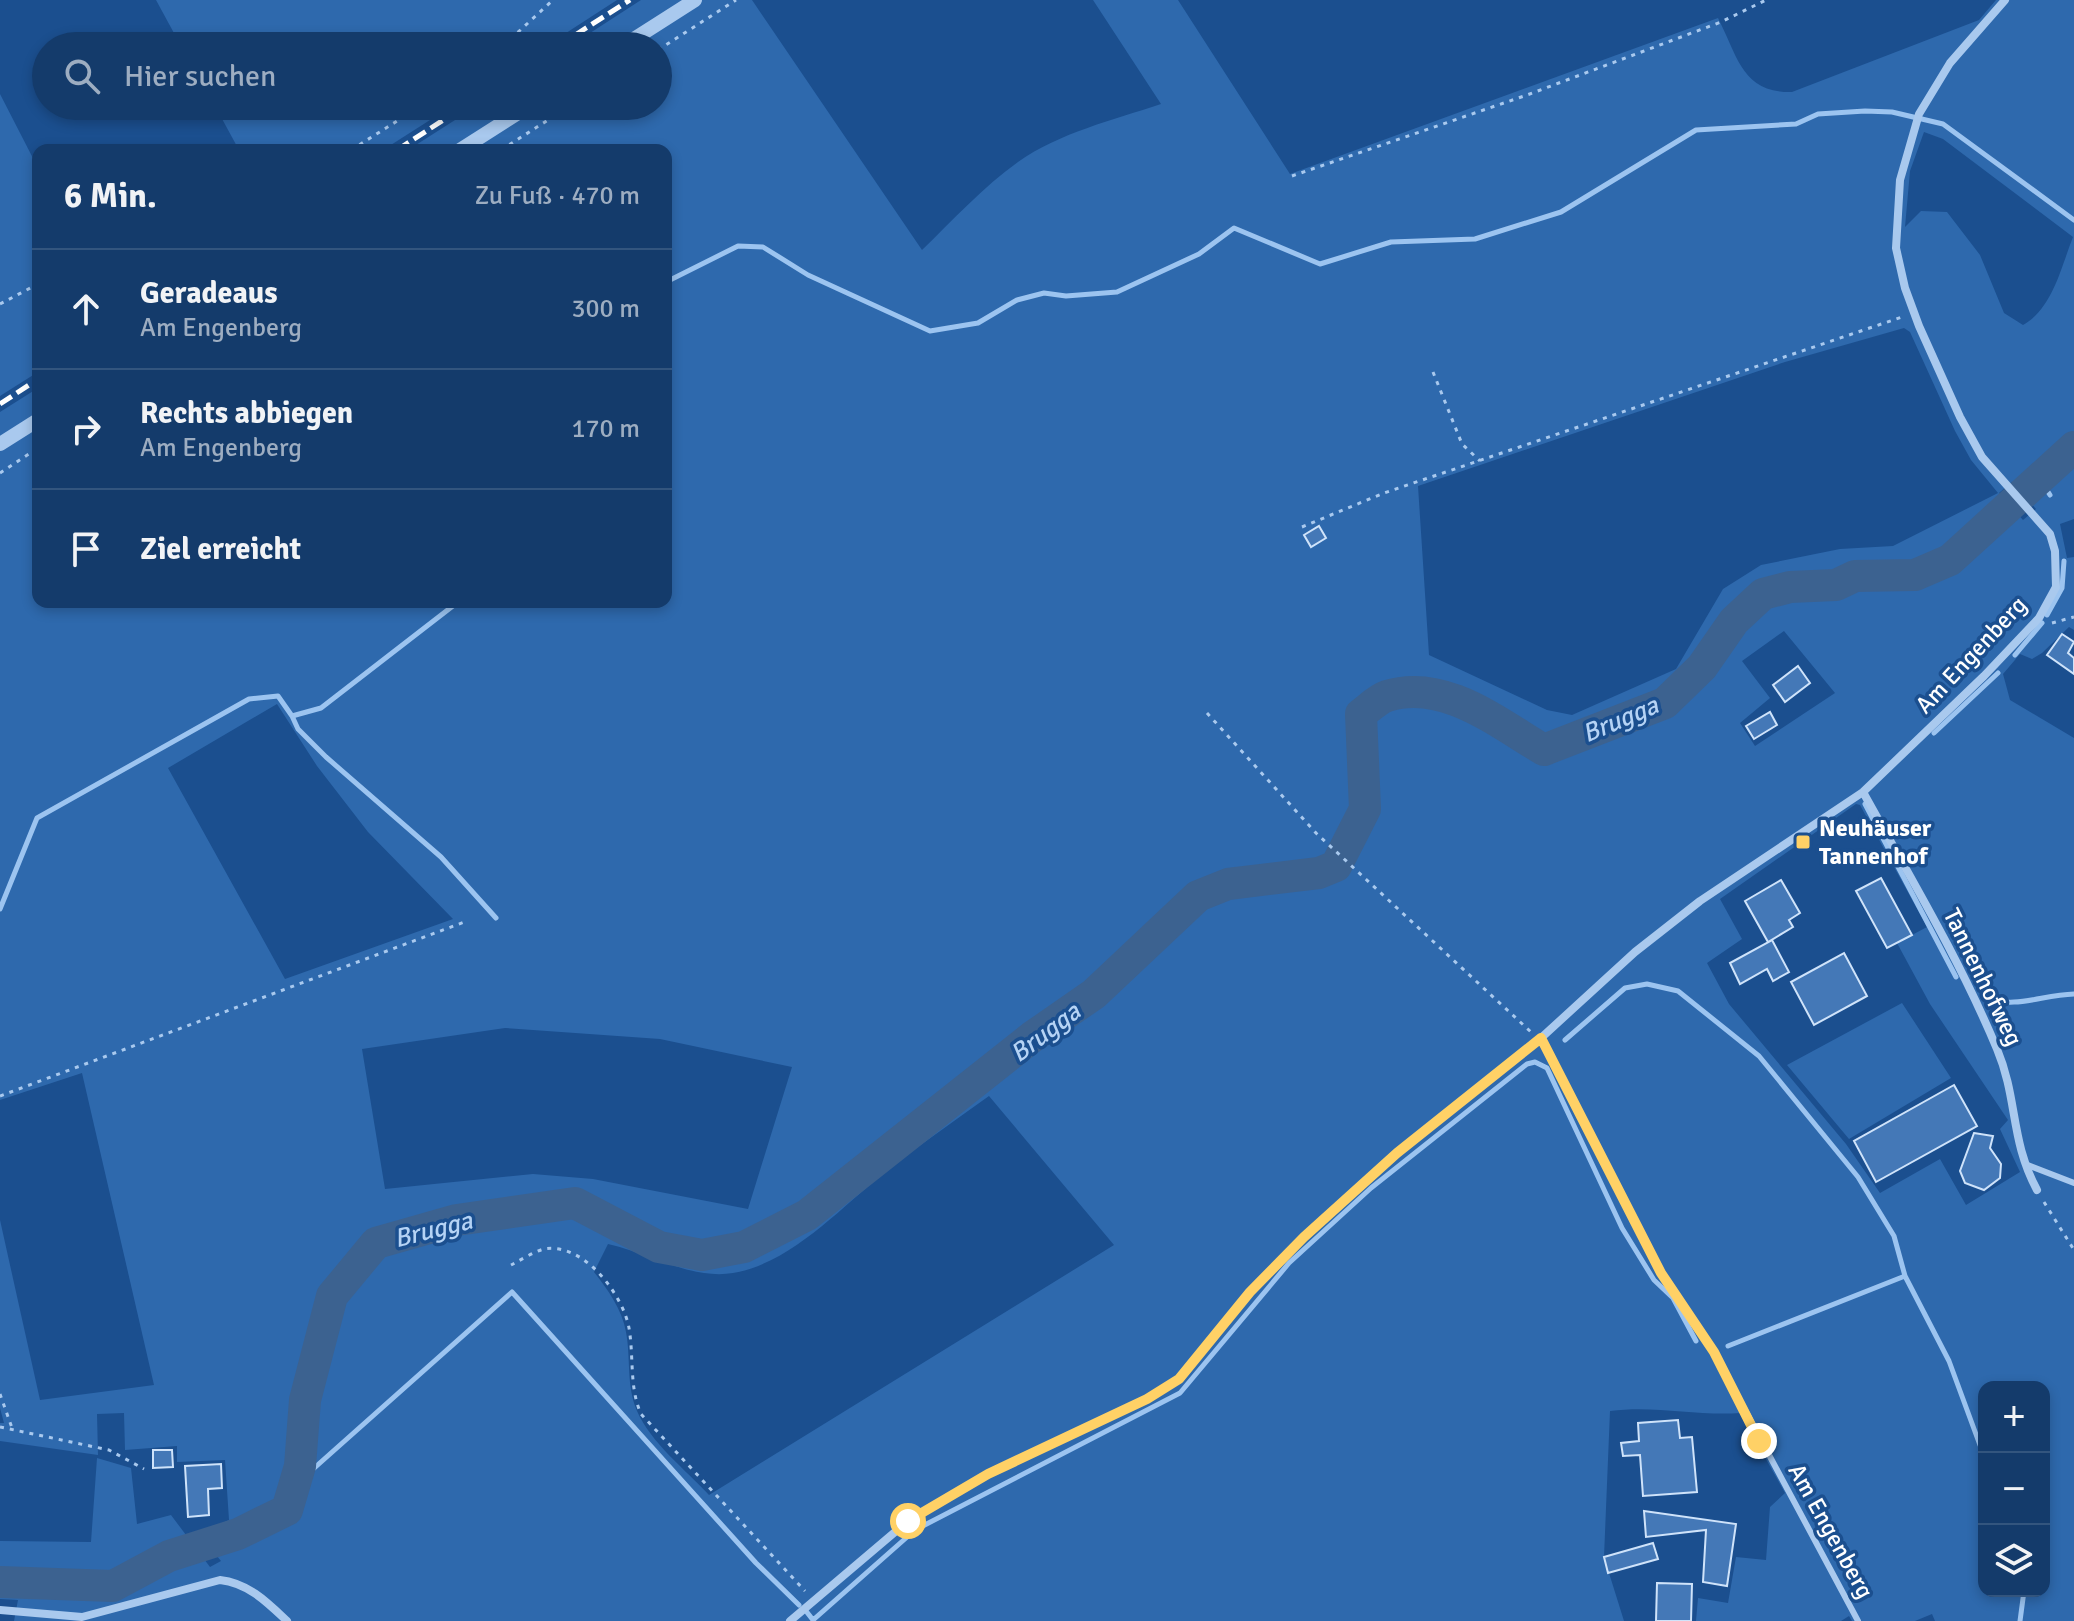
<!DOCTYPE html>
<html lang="de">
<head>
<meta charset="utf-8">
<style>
	:root { --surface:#143b6b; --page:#1d4271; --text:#f1f3f6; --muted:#9dadc1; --line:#33557e }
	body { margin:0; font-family:Signika,sans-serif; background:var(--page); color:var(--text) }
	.controls { position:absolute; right:24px; bottom:24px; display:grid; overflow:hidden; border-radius:16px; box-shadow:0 4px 12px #0003 }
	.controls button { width:72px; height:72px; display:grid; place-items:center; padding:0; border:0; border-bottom:2px solid var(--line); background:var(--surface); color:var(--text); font:40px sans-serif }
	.stop { position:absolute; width:24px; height:24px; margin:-18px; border:6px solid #ffd166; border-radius:50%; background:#fff }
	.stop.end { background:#ffd166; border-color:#fff; box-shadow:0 2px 8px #0008 }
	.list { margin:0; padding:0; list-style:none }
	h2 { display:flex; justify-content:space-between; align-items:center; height:104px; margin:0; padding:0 32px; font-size:34px }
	h2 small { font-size:26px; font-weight:400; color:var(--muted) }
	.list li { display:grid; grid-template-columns:52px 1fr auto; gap:24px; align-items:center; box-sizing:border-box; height:120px; padding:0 32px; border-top:2px solid var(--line) }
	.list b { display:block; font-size:30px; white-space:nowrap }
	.list p { margin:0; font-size:26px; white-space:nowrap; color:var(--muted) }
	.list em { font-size:26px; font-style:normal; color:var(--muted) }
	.icon { flex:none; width:44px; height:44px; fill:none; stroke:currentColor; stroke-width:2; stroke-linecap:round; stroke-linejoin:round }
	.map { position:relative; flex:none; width:2074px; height:1621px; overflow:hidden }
	.search { position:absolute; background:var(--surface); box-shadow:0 4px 12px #0003; left:32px; top:32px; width:640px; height:88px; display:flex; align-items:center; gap:20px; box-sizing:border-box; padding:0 28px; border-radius:44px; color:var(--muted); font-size:30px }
	.panel { position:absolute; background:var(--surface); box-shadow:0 4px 12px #0003; left:32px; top:144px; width:640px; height:464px; border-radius:16px }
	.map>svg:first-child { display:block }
	.green { fill:#2e69ad; fill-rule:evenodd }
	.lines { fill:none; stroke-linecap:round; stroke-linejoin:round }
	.stream { stroke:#9cc4f0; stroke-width:5 }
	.river { stroke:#3c6290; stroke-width:32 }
	.building { fill:#4478b7; stroke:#cfe3fa; stroke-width:2 }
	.path { stroke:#a9c9ee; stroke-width:3; stroke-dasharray:4 6; stroke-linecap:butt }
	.service { stroke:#a9c9ee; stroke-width:6 }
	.minor { stroke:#a9c9ee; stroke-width:8 }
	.tertiary { stroke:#a9c9ee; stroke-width:14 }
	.rail { stroke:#fff; stroke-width:5; stroke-dasharray:14 6; stroke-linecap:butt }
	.route { stroke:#ffd166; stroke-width:10 }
	.poi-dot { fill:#ffd166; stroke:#1b4f8f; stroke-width:3 }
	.labels { text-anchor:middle; stroke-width:7; stroke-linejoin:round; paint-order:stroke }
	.street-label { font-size:24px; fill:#fff; stroke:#1b4f8f }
	.poi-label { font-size:24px; font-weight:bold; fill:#fff; stroke:#1b4f8f; text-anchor:start }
	.water-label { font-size:26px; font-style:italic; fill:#b5d3f5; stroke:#1b4f8f }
</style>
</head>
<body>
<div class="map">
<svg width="2074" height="1621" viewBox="0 0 2074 1621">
	<rect width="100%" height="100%" fill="#1b4f8f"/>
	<path class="green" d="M156 0H617L546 46H181Z
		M641 0H752L922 250C953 220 983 187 1018 162 1059 133 1113 120 1161 104L1093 0H1178L1290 174 1718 18C1738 57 1742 93 1792 92L1979 20 1996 0H2074V519L2060 524 2067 558 2074 557V630L2069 627 2042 653 2032 659 2020 654 2003 674 2010 700 2074 738V1621H1935L1932 1614 1915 1621H1852L1849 1616 1841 1621H1696L1698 1598 1728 1603 1736 1557 1766 1560 1770 1507 1785 1493 1740 1413C1697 1416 1654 1405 1610 1411L1604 1557 1624 1621H14L18 1600 0 1599V1541L91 1542 97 1458 131 1468 137 1524 171 1515 210 1567 221 1561 199 1534 229 1520 225 1460 177 1462V1446L125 1450 124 1413 97 1414 98 1455 0 1441V1423H4L0 1408V1220L40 1400 154 1385 82 1073 0 1100V412L38 388V602H666V150H408L477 106H658V46H570ZM1924 132 1943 139 2073 237C2061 267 2053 308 2023 325L2004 313 1980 255 1947 212 1921 211 1905 227 1910 171ZM1904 328 1910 332 1955 431 1971 460 1998 493 1893 546 1840 549 1761 565 1723 589 1676 669 1572 715 1547 710 1429 655 1418 486 1785 362ZM2012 482 2036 509 2023 520 1999 493ZM1784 631 1835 693 1755 746 1740 723 1770 698 1742 661ZM277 704 317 766 368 832 453 919 285 979 168 768ZM1856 804 1860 805 1927 927 1897 943 1930 1004 2008 1120 2000 1129 2020 1172 1966 1205 1940 1159 1880 1193 1846 1144 1729 1004 1707 963 1742 939 1720 899ZM505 1028 660 1039 792 1067 748 1209 593 1179 533 1174 385 1189 362 1049ZM989 1096 1114 1245 709 1495C686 1470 651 1443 637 1411 626 1385 631 1358 626 1332 622 1309 608 1290 594 1272L608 1244C648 1253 692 1280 733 1273 793 1263 844 1204 890 1168 922 1143 956 1120 989 1096ZM1984 1387H2044V1591H1984Z
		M0 94 38 168V372L0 396Z
		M215 106H452L383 150H239Z
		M1902 1003 1951 1078 1849 1139 1787 1065Z"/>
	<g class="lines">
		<path class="stream" d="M666 282 738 246 763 247 808 275 930 331 978 323 1017 300 1044 293 1066 296 1117 292 1199 254 1234 228 1320 264 1391 242 1475 239 1561 212 1696 130 1796 124 1818 114 1865 111 1892 112 1943 124 2074 220
			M2040 479 2050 495
			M2047 615 2062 588 2064 561
			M2015 655 2042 623
			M292 716 298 729 326 757 441 857 496 918
			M1934 733 1998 673
			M1865 804 1956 977
			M0 909 37 818 249 699 278 696 292 716 321 708 458 602
			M1985 998C2017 1009 2041 995 2074 994
			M1565 1040 1625 988 1647 984 1678 991 1759 1056 1858 1177 1894 1236 1905 1276 1949 1361 1984 1456
			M1728 1346 1905 1276
			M294 1486 512 1292 756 1563 799 1605
			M806 1611 813 1620 915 1530 1180 1393 1289 1263 1371 1188 1527 1064 1535 1062 1547 1068 1622 1228 1654 1280 1673 1298 1696 1341
			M2020 1621 2024 1591"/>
		<path class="river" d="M0 1582 113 1586 169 1556 238 1534 287 1510 300 1466 305 1400 332 1296 376 1243 457 1220 575 1203 659 1247 702 1255 744 1247 807 1215 1032 1037 1094 994 1198 896 1228 884 1319 873 1336 866 1365 809 1361 714C1369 708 1378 699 1387 696 1444 678 1498 723 1544 750L1665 703 1702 667 1734 621 1763 594 1790 587 1836 585 1855 576 1915 575 1950 560 2074 447"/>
	</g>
	<path class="building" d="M1319 526 1326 538 1311 547 1304 535Z
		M2062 634 2074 642 2068 653 2074 658V674L2047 655Z
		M1798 666 1810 683 1785 702 1773 685Z
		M1770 712 1777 725 1754 739 1746 726Z
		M1881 878 1912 935 1887 948 1856 891Z
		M1781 880 1800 913 1789 920 1793 927 1768 942 1745 901Z
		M1772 940 1789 972 1773 981 1767 969 1740 984 1730 963Z
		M1844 953 1867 996 1814 1025 1791 982Z
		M1954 1085 1977 1126 1876 1182 1854 1141Z
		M1974 1133 1993 1136 1990 1148 2001 1164 2000 1178 1984 1190 1965 1183 1960 1171Z
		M1678 1420 1680 1438 1692 1437 1697 1492 1643 1496 1640 1455 1623 1456 1621 1443 1639 1441 1638 1423Z
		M153 1450H172L173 1467 153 1468Z
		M221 1464 222 1488 208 1489 209 1515 188 1517 185 1466Z
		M1644 1511 1736 1524 1727 1586 1703 1582 1706 1530 1646 1537Z
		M1653 1543 1658 1559 1608 1573 1604 1557Z
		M1657 1583 1692 1584 1691 1621H1656Z"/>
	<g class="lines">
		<path class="path" d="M503 46 553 0
			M658 50 736 0
			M351 150 421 106
			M501 150 570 106
			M1292 176 1527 95 1721 22 1766 0
			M0 304 38 284
			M1433 372 1462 444 1480 461
			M0 473 38 448
			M1302 527 1384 493 1902 317
			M2052 623 2074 617
			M1207 713 1316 833 1531 1032
			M0 1096 467 921
			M2044 1202 2074 1250
			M511 1265C521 1260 533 1252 544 1249 584 1242 623 1295 629 1328 634 1357 629 1387 641 1414L805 1591
			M0 1394 12 1428
			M0 1427 109 1450 144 1469"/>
		<path class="service" d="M1541 1038 1661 1273 1714 1352 1858 1621
			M2025 1164 2074 1183"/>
		<path class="minor" d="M1863 792C1910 877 1960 960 1997 1049 2018 1099 2010 1140 2037 1190
			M0 1610 82 1617 220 1580C248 1583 267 1602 287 1621
			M790 1621 908 1521 988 1474 1147 1399 1179 1379 1250 1292 1304 1237 1397 1153 1541 1038 1635 952 1700 901 1863 792 1984 676 2039 618 2056 587 2055 551 2050 534 1982 457 1960 417 1919 326 1905 288 1896 248 1900 180 1919 114 1950 63 2005 0"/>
		<path class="tertiary" d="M623 46 695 0
			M460 150 529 106
			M0 444 38 420"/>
		<path class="rail" d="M558 46 630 0
			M397 150 465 106
			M0 404 38 379"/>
	</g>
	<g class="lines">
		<path class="route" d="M908 1521 988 1474 1147 1399 1179 1379 1250 1292 1304 1237 1397 1153 1541 1038 1661 1273 1714 1352 1759 1441"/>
	</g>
	<rect class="poi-dot" x="1795" y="834" width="16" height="16" rx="4"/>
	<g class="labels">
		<g class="street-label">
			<text transform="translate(1971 655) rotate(-47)" y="8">Am Engenberg</text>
			<text transform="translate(1983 977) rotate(64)" y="8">Tannenhofweg</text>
			<text transform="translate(1831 1531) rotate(61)" y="8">Am Engenberg</text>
		</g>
		<g class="poi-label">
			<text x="1819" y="836">Neuhäuser<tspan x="1819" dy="28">Tannenhof</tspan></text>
		</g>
		<g class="water-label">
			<text transform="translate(1620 719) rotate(-23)" y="9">Brugga</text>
			<text transform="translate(1045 1032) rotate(-37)" y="9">Brugga</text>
			<text transform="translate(433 1229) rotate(-14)" y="9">Brugga</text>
		</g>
	</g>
</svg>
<div class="controls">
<button>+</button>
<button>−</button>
<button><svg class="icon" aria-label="layers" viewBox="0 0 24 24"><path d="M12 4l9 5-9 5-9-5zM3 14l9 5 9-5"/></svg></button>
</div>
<div class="stop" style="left:908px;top:1521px"></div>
<div class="stop end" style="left:1759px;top:1441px"></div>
<div class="search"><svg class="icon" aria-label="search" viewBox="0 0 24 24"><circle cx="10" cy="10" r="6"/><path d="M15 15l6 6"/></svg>Hier suchen</div>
<section class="panel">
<h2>6 Min.<small>Zu Fuß · 470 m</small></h2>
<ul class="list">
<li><svg class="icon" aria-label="ahead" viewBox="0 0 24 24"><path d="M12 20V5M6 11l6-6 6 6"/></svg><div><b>Geradeaus</b><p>Am Engenberg</p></div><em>300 m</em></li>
<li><svg class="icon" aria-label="right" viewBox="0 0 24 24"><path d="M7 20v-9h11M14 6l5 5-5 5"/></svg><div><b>Rechts abbiegen</b><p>Am Engenberg</p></div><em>170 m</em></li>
<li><svg class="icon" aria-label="arrive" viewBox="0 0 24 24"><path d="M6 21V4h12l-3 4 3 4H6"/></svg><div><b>Ziel erreicht</b></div></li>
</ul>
</section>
</div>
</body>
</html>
